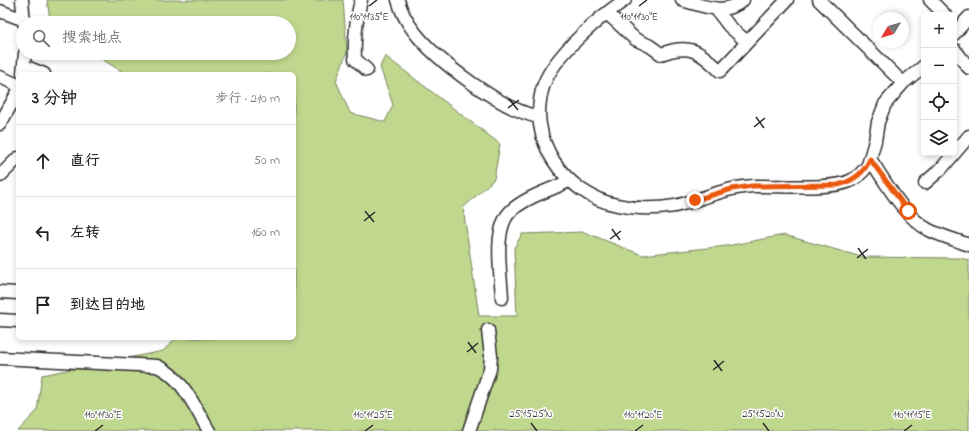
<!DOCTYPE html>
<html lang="zh">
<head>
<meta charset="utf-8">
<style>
	:root { --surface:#fff; --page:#f2f2f2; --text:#222; --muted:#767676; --line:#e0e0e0 }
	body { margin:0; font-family:"Indie Flower","LXGW WenKai TC",sans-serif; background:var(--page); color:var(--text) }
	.controls { position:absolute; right:12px; top:12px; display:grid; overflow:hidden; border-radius:6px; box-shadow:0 2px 6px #0003 }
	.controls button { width:36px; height:36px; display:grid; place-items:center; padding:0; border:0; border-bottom:1px solid var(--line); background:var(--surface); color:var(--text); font:20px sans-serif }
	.compass { position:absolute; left:873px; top:12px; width:36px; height:36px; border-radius:50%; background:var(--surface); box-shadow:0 2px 6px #0003; rotate:232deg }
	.stop { position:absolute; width:12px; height:12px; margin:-9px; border:3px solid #ea580c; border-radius:50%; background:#fff }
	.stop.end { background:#ea580c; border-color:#fff; box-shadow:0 1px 4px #0008 }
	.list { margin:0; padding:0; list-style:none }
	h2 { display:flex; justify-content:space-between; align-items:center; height:52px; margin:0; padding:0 16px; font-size:17px }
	h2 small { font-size:13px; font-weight:400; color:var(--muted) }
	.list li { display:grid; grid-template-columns:26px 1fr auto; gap:12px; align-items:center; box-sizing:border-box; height:72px; padding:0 16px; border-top:1px solid var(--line) }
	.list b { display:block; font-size:15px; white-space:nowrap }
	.list em { font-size:13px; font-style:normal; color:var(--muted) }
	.icon { flex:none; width:22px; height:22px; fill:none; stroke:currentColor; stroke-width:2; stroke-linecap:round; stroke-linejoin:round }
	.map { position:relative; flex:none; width:969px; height:431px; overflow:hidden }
	.search { position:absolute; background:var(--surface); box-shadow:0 2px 6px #0003; left:16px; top:16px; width:280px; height:44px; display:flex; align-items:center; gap:10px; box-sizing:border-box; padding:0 14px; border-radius:22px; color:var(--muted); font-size:15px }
	.panel { position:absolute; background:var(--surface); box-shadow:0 2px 6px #0003; left:16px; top:72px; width:280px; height:268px; border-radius:6px }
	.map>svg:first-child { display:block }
	.green { fill:#c0d88e; stroke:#76825c }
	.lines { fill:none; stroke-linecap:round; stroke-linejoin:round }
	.minor-casing { stroke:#2b2b2b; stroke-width:15 }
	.minor { stroke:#fff; stroke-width:12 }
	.route { stroke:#ea580c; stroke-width:5 }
	.ticks { fill:none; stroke:#2b2b2b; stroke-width:1.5 }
	.ticks-label { font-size:10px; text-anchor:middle; fill:#2b2b2b; stroke:#fff; stroke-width:3; stroke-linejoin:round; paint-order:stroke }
</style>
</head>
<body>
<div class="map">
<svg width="969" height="431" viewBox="0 0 969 431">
	<rect width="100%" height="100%" fill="#fff"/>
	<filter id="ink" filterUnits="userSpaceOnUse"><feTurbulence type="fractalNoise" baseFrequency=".025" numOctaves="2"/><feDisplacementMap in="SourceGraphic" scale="8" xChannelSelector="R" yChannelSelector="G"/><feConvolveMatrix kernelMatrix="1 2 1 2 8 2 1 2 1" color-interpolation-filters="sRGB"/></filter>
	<g filter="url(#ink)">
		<path class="green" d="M47 0H343L347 52 336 81 350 113 385 122 393 105 380 67 385 56 500 144 494 179 463 208 479 316H517L514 248 522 234 584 232 642 255 727 246 784 235 862 257 959 258 969 260V431H18L37 411 42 375 163 351 176 338H294V74H126L92 53H289V23H55L50 19Z"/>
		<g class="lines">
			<g class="minor-casing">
				<path id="minor" d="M22 0 24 23
					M361 0C356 20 354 39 355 59L367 70
					M398 0C401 11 406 21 413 30 435 60 502 110 539 117
					M625 0C599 17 555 55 544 84 525 138 564 194 617 205 635 209 657 209 675 206 701 200 726 187 754 186 777 185 832 190 850 181 857 178 863 172 868 165L875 141 878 122 885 104 903 83 924 66
					M682 0C703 6 726 16 743 0
					M819 0 903 83
					M930 0 945 15
					M716 9 729 26 747 42
					M0 11 24 20
					M607 13 635 39 650 46 661 54C689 43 700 51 720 71L787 0
					M954 34 969 17
					M954 49 969 68
					M24 66 44 74
					M23 73 25 53
					M0 77 18 85
					M0 124 18 92
					M870 159C885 181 905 218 929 230 941 236 956 240 969 245
					M0 176 18 158
					M925 183 941 169 969 136
					M0 292 18 293
					M502 298C501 273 492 227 512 210 528 196 551 190 569 181
					M0 320 18 321
					M0 358 157 366C183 377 195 408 209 431
					M469 431 490 369 491 356 488 330"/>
			</g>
			<use href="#minor" class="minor"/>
		</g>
	</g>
	<g class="lines" filter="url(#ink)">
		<path class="route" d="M695 200 732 189 752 186 838 185C853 181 864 174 870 159L908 211"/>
	</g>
	<path class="ticks" d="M369 6 377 0M639 6 647 0M509 99 518 110M508 108 519 100M756 117 764 128M754 127 765 118M365 211 374 222M364 221 375 212M612 229 620 240M610 239 621 231M858 248 866 259M857 258 868 249M468 342 476 353M467 352 478 343M714 360 722 371M713 370 724 361M531 423 537 431M763 423 769 431M95 431 103 425M365 431 373 425M635 431 643 425M904 431 912 425"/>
	<g class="ticks-label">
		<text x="369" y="20">110°11'35"E</text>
		<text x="639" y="20">110°11'30"E</text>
		<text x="531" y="417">25°15'25"N</text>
		<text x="763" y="417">25°15'20"N</text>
		<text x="103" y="418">110°11'30"E</text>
		<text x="373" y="418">110°11'25"E</text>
		<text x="643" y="418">110°11'20"E</text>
		<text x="912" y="418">110°11'15"E</text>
	</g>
</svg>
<div class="controls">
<button>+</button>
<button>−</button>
<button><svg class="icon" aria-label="locate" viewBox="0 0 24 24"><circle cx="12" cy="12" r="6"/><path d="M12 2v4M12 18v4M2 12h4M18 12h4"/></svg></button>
<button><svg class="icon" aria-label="layers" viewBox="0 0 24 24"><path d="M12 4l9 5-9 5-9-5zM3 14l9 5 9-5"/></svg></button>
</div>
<svg class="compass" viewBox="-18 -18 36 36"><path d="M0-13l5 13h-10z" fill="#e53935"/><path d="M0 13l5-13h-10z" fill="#767676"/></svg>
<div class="stop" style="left:908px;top:211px"></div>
<div class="stop end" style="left:695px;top:200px"></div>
<div class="search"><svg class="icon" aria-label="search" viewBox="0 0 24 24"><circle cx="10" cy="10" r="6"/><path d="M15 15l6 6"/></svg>搜索地点</div>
<section class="panel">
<h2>3 分钟<small>步行 · 210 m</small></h2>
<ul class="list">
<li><svg class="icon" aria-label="ahead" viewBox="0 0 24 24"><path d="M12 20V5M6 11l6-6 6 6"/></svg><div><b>直行</b></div><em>50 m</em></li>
<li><svg class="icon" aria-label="left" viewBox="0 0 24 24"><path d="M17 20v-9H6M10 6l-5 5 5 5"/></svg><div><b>左转</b></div><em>160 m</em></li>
<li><svg class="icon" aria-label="arrive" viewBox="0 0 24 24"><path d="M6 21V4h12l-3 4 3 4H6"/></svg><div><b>到达目的地</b></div></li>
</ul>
</section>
</div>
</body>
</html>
